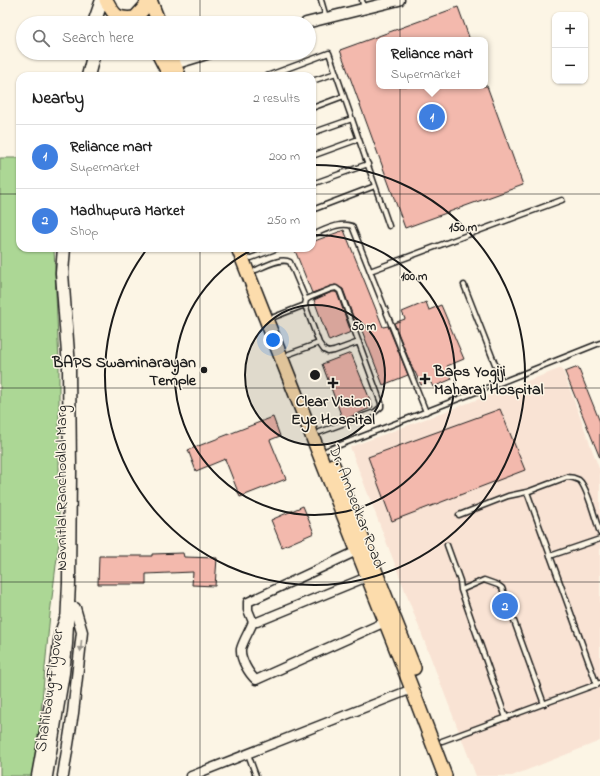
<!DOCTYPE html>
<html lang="en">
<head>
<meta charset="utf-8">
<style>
	:root { --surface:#fff; --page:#f2f2f2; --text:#222; --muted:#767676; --line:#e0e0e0; --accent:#1c1c1c }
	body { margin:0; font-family:"Indie Flower",sans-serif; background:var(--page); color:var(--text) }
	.controls { position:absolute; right:12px; top:12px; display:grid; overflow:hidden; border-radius:8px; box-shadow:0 1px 3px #0004 }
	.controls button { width:36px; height:36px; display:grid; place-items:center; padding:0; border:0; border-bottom:1px solid var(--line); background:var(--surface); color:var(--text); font:20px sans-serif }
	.you { position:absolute; left:273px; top:340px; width:14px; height:14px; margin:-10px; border:3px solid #fff; border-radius:50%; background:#1a73e8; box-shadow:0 0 0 6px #1a73e833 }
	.badge { display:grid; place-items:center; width:26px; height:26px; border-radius:50%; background:var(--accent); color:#fff; font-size:13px; font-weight:700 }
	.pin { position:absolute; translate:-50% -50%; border:2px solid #fff; box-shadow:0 1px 4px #0006 }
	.popup { position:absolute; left:376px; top:37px; width:112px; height:52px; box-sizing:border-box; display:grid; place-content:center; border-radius:8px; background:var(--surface); filter:drop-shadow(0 1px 3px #0005); font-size:13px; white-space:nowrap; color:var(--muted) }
	.popup b { font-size:15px; color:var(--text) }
	.popup::after { content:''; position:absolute; left:50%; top:100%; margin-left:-8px; border:8px solid transparent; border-top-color:var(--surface) }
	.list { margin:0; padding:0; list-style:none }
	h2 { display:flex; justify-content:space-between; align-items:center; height:52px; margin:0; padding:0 16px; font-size:17px }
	h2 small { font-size:13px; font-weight:400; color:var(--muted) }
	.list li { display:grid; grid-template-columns:26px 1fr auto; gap:12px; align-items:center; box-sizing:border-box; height:64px; padding:0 16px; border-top:1px solid var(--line) }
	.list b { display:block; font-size:15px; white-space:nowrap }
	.list p { margin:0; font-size:13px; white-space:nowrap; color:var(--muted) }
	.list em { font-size:13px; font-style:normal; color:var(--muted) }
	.icon { flex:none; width:22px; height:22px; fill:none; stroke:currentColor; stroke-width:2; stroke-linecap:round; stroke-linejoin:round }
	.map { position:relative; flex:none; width:600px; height:776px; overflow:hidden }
	.search { position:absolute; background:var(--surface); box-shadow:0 1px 3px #0004; left:16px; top:16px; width:300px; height:44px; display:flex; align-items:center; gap:10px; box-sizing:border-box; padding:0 14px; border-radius:22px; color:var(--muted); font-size:15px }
	.panel { position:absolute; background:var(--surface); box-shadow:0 1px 3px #0004; left:16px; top:72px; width:300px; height:180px; border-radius:12px }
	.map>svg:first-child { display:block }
	.built { fill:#f9e3d4 }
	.green { fill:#acd795; stroke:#647a58 }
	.building { fill:#f3b9ad; stroke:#1c1c1c }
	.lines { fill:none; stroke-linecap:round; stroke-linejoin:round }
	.service-casing { stroke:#1c1c1c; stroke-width:7 }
	.minor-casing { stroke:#1c1c1c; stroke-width:11 }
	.tertiary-casing { stroke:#1c1c1c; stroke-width:13 }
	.secondary-casing { stroke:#1c1c1c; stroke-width:15 }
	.primary-casing { stroke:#1c1c1c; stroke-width:16 }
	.service { stroke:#fcf5e5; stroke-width:4 }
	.minor { stroke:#fcf5e5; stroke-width:8 }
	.tertiary { stroke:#fcf5e5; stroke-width:10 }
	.secondary { stroke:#fcf5e5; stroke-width:12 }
	.primary { stroke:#fcdcac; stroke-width:13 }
	.oneway { fill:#97938b }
	.grid { fill:none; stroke:#1c1c1c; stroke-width:1; stroke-opacity:0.55 }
	.ring { fill:none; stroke:#1c1c1c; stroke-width:2 }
	.poi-dot { fill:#1c1c1c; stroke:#fcf5e5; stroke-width:1.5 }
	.labels { text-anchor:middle; stroke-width:3; stroke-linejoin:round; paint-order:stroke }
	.poi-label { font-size:16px; font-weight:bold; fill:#1c1c1c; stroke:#fcf5e5; text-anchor:end }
	.street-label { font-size:16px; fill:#1c1c1c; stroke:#fcf5e5 }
	.centre { fill:#1c1c1c; stroke:#fcf5e5; stroke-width:2 }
	.ring-label { font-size:12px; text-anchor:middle; font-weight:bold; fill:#1c1c1c; stroke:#fcf5e5; stroke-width:3; stroke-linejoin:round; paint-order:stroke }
</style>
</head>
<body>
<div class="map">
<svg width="600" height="776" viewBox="0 0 600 776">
	<rect width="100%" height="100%" fill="#fcf5e5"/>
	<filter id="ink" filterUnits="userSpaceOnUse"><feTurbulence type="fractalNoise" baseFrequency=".025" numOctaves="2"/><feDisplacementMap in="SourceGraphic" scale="8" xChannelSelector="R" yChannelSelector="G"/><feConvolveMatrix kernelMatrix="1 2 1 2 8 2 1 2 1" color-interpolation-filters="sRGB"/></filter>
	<g filter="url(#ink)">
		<path class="built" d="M562 368 600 471V741L512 776H476L350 447Z"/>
		<path class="green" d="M0 158H20V248H54L59 364V541L50 614 35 776H0Z"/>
		<path class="building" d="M458 7 470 40H379V86H487L523 185 405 228 340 50Z
			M344 230 383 327 388 326 408 375 383 385 361 328 358 330 343 289 335 285 312 293 294 248H312V242Z
			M332 292H335L337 293 351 332 329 341 314 300Z
			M426 302 429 310 441 305 464 359 447 366 452 379 433 387 430 381 421 385 415 372H414L394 323 405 319 402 312Z
			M351 353 373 407 343 420 322 364Z
			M578 367 600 422V458L565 372Z
			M500 409 525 470 392 521 368 457Z
			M273 417 280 436 270 440 286 479 240 497 225 459 196 471 188 450Z
			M303 506 314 533 282 547 271 520Z
			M183 553 184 557 217 558 215 586 192 585 193 572 146 574V584H98L99 556H152V554Z"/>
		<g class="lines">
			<g class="service-casing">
				<path id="service" d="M321 0 326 17
					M362 0 364 9
					M267 76 329 53 389 226
					M312 81 336 73
					M312 108 344 96
					M312 133 352 119
					M312 156 359 139
					M312 184 368 164
					M312 210 375 186
					M312 235C323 231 340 221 352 226L426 412
					M251 258 278 248
					M256 270C265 266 281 257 290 262L306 300
					M370 271 562 200
					M274 317 305 305
					M289 354 319 343
					M502 382 600 343
					M320 432 375 412 381 407V403L340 291 336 288 331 289 309 298 306 300 305 305 319 343 324 350 328 352 334 351 359 342
					M327 450 502 382 464 285
					M527 492 597 685
					M459 515 508 496 527 492 567 477C571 477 575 478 579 480 587 486 596 522 600 533
					M447 545 460 581 461 590
					M550 556 600 539
					M506 718 461 590 484 580 498 585 502 588 544 704
					M442 741 600 683
					M248 754 256 776"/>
			</g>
			<g class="minor-casing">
				<path id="minor" d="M357 551 248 602V610L253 622H257L367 577
					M253 622C250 630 243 641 241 649 240 659 249 674 256 680L385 622
					M191 776 412 689"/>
			</g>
			<g class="tertiary-casing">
				<path id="tertiary" d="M306 23 399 0
					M168 66 210 53
					M37 776 55 676 60 633 65 619
					M63 776 73 713 82 632 75 608"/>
			</g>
			<g class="secondary-casing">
				<path id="secondary" d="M94 23 102 0
					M88 76 94 53
					M46 776 63 673 66 644 69 583 70 470 69 367 62 273 64 248"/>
			</g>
			<g class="primary-casing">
				<path id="primary" d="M106 0C114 15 116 20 135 18L146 6 147 0
					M150 0 159 23
					M158 53 170 76
					M170 53 179 76
					M238 248 412 689 445 776
					M333 465 414 668"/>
			</g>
			<use href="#service" class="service"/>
			<use href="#minor" class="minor"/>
			<use href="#tertiary" class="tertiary"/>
			<use href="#secondary" class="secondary"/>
			<use href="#primary" class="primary"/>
		</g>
		<defs><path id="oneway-solid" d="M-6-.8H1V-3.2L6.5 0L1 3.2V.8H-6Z"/></defs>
		<use class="oneway" href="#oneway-solid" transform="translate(81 646) rotate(95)"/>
	</g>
	<path class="grid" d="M200 0V23M400 0V776M200 53V76M0 194H20M312 194H600M200 248V776M0 388H600M0 582H600"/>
	<circle cx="315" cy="375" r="70" fill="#1c1c1c" fill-opacity=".12"/>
	<g class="ring">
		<circle cx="315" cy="375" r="70"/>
		<path d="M313 235A140 140 0 1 1 256 248"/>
		<path d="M313 165A210 210 0 1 1 147 249"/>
	</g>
	<g class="poi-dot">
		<circle cx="204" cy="370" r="4"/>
		<path d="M423 373h4v4h4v4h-4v4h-4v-4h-4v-4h4z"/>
		<path d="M331 377h4v4h4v4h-4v4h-4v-4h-4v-4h4z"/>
	</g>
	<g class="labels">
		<g class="poi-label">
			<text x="196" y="367">BAPS Swaminarayan<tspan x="196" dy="18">Temple</tspan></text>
			<text x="434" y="376" text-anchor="start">Baps Yogiji<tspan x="434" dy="18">Maharaj Hospital</tspan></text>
			<text x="333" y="406" text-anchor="middle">Clear Vision<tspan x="333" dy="18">Eye Hospital</tspan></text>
		</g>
		<g class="street-label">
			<text transform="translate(60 488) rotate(-90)" y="6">Navnitlal Ranchodlal Marg</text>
			<text transform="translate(358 506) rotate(69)" y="6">Dr. Ambedkar Road</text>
			<text transform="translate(48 690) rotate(-82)" y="6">Shahibaug Flyover</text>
		</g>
	</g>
	<circle cx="315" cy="375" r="6" class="centre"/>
	<g class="ring-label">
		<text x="463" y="231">150 m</text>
		<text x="414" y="280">100 m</text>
		<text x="364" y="330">50 m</text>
	</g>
</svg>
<div class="controls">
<button>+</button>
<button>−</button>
</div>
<div class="you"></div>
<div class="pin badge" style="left:432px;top:117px;background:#3f7fe0">1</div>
<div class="popup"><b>Reliance mart</b>Supermarket</div>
<div class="pin badge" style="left:505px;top:606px;background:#3f7fe0">2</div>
<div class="search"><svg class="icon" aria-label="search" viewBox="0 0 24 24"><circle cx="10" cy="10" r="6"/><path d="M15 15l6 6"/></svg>Search here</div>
<section class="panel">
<h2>Nearby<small>2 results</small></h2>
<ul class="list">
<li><span class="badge" style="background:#3f7fe0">1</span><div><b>Reliance mart</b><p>Supermarket</p></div><em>200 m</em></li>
<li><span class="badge" style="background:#3f7fe0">2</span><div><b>Madhupura Market</b><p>Shop</p></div><em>250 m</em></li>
</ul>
</section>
</div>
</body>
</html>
